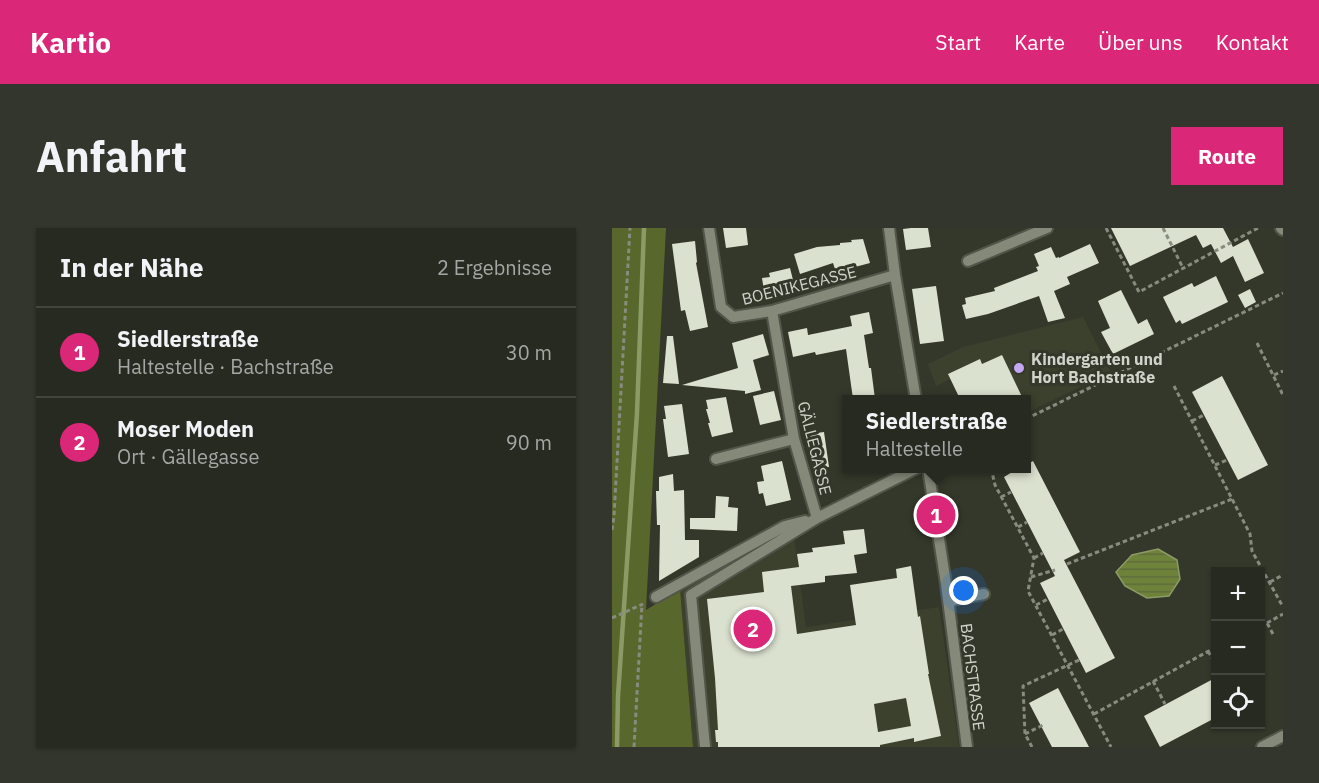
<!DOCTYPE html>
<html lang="de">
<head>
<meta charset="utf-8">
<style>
	:root { --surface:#272a20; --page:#33362d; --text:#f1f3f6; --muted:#a4a7a5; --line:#43463e; --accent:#db2777 }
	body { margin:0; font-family:"IBM Plex Sans",sans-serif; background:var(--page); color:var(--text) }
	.controls { position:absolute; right:18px; bottom:18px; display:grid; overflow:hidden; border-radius:0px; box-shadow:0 2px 4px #0004 }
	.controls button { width:54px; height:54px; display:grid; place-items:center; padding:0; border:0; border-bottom:2px solid var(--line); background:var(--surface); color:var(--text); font:30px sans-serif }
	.you { position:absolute; left:352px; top:363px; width:21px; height:21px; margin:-15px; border:4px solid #fff; border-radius:50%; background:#1a73e8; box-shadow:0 0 0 9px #1a73e833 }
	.badge { display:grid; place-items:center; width:39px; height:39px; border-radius:50%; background:var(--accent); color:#fff; font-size:20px; font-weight:700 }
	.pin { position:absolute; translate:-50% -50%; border:3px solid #fff; box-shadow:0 2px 6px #0006 }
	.popup { position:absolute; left:230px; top:167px; width:189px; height:78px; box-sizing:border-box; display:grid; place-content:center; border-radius:0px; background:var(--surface); filter:drop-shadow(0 2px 4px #0005); font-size:20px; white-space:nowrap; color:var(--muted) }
	.popup b { font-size:22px; color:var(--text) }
	.popup::after { content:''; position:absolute; left:50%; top:100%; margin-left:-12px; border:12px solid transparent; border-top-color:var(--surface) }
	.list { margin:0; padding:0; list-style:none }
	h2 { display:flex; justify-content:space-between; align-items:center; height:78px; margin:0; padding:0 24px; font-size:26px }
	h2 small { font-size:20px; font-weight:400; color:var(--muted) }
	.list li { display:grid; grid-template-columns:39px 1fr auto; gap:18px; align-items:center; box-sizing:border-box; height:90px; padding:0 24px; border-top:2px solid var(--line) }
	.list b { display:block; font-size:22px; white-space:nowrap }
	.list p { margin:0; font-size:20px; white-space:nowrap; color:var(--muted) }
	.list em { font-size:20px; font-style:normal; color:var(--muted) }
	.icon { flex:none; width:33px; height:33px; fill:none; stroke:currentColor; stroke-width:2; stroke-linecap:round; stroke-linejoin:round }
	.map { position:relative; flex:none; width:671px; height:519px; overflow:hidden; border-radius:0px }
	header { display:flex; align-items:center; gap:36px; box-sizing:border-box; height:84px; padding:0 30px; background:var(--accent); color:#fff }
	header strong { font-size:28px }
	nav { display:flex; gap:33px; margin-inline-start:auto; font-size:21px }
	.intro { display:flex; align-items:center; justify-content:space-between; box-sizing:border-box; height:144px; padding:0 36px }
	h1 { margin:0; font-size:42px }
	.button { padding:15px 27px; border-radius:0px; background:var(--accent); color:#fff; font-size:21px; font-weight:700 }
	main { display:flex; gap:36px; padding:0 36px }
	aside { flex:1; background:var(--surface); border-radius:0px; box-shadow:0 2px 4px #0004 }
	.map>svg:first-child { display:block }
	.built { fill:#3b412d }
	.grass { fill:#58672b }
	.water { fill:url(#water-rules); stroke:#8c9b66; stroke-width:1.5 }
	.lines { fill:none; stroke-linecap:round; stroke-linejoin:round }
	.stream { stroke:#8c9b66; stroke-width:4.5 }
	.building { fill:#dbe1cf; fill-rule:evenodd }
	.minor-casing { stroke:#52564a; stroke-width:14 }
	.path { stroke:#888c80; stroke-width:3; stroke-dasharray:4.5 3; stroke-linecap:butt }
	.minor { stroke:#848979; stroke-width:10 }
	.poi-dot { fill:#c3a7f2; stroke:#34382a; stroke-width:2 }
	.labels { text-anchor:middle; stroke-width:6; stroke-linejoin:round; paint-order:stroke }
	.street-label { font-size:16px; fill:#d1d4cb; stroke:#34382a }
	.poi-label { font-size:16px; font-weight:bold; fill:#d1d4cb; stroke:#34382a; text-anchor:start }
</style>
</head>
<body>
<header>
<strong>Kartio</strong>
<nav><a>Start</a><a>Karte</a><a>Über uns</a><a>Kontakt</a></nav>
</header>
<div class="intro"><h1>Anfahrt</h1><a class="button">Route</a></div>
<main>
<aside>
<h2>In der Nähe<small>2 Ergebnisse</small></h2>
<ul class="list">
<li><span class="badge">1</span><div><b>Siedlerstraße</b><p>Haltestelle · Bachstraße</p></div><em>30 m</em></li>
<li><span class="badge">2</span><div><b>Moser Moden</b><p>Ort · Gällegasse</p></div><em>90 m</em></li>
</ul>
</aside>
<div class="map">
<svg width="671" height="519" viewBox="0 0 671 519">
	<defs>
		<pattern id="water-rules" width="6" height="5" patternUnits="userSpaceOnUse" patternTransform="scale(1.5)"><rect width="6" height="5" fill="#6f823a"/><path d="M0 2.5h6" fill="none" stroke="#5e6b3b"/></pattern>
	</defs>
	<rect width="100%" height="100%" fill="#34382a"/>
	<path class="built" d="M471 89 499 144 414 185V172L340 171 347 168 338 151 324 158 316 136 351 119Z
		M182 308 194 399 327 379 347 519H81L68 361Z"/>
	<path class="grass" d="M0 0H54L34 382 68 361 81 519H0Z"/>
	<path class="water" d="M546 321 565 332 568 351 557 368 535 370 513 358 504 344 520 327Z"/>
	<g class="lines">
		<path class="stream" d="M5 519 6 468 25 185 32 0"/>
	</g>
	<path class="building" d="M111 0H134L136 17 114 20Z
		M299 0H316L319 19 294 22 291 1Z
		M499 0H611L621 19 636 11 652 45 633 54 621 28 609 35 599 16 591 20 584 7 518 38Z
		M251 11 258 35 224 44 221 35 188 46 182 26 205 19 228 17V15L240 14 239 12Z
		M83 13 85 34 84 35 96 99 78 103 73 82 69 83 60 16Z
		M478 16 487 35 455 49 458 56 442 63 453 90 436 94 427 68 376 86 354 91 350 77 354 76 353 70 383 63 382 60 426 43 424 39 427 38 422 26 439 19 444 30 447 29V30Z
		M178 40 182 56 152 63 150 50 158 49 157 45Z
		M604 48 616 74 570 96 568 92 564 95 551 69 580 55 582 59Z
		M324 58 332 113 308 116 300 61Z
		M638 61 644 74 633 80 626 67Z
		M509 62 526 96 535 91 542 106 501 126 489 104 498 100 486 73Z
		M257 84 261 105 252 107 257 140H259L263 171H241L234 121 204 127 203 124 181 129 176 104 195 100 196 107 240 98 238 88Z
		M151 106 157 127 141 132 149 162 133 166V163L70 157 126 140 120 115Z
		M55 108H61L67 156 51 155Z
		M390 127 411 171H348L336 146 368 131 370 136Z
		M610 148 656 237 626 252 580 164Z
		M162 163 169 192 148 197 141 168Z
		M114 169 121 204 100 209 96 195H98L94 181H96L94 172Z
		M70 176 77 226 56 229 51 191H54L52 178Z
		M212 204 217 239 203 240 198 206Z
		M170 233 179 272 154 278 151 265 147 266 145 254 152 253 149 238Z
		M421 233 468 324 452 332 503 430 474 445 428 355 443 348 392 249 407 240H414V237Z
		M61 246 62 263 72 262 73 312H87V329L47 353 48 297H45L44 263H47V249Z
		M104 268 117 269 116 279 126 280 125 303 78 301V290H103Z
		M252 301 255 325 242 327 245 345 213 348V354L179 358 185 406 244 397 238 357 285 350 284 341 299 338 306 389 308 388 317 446H316L329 508 302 514V510L268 517V519H106V514H104L103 502H106L103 450 95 371 152 364 150 344 187 339 185 326 201 324 200 320 233 316 231 303ZM294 470 299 498 266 504 262 476Z
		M603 450V490L548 519 532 488Z
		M446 460 477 519H440L417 475Z"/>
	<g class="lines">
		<g class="minor-casing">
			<path id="minor" d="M97 0 109 79 121 89 160 83 283 47
				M277 0 283 47 304 172
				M669 0 671 2
				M356 33 435 0
				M160 83 182 211 205 290 305 240
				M104 231 182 211
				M316 240 334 356 355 519
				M44 369 173 298 193 293
				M337 375 344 371 372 366
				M93 519 79 367 205 290
				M650 519 671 508"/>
		</g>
		<path class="path" d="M494 0 527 64 646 0
			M551 0 571 40
			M645 115 671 167
			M662 147 671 143
			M562 158 638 306 640 323 671 379
			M414 191 671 65
			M580 193 592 187
			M603 237 615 232
			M379 240 383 257 422 330 416 363 499 519
			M389 269 399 264
			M406 299 415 294
			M0 302 2 288 18 0
			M422 330 431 325
			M455 336 620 271
			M419 349 443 342
			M658 354 669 348
			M424 377 436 371
			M0 390 31 376
			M655 395 671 386
			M648 396 655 395 661 406
			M440 407 451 401
			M596 423 604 437
			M541 453 553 476
			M482 486 604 419
			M413 506 431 497
			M22 519 30 376
			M420 519 413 506 411 458 467 432"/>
		<use href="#minor" class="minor"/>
	</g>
	<circle class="poi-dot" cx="407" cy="140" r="6"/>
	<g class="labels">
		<g class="street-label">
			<text transform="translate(187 57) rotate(-14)" y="6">BOENIKEGASSE</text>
			<text transform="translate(203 220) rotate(76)" y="6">GÄLLEGASSE</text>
			<text transform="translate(361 449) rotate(83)" y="6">BACHSTRASSE</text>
		</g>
		<g class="poi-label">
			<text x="419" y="137">Kindergarten und<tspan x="419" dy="18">Hort Bachstraße</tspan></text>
		</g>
	</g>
</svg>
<div class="controls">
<button>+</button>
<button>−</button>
<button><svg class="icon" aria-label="locate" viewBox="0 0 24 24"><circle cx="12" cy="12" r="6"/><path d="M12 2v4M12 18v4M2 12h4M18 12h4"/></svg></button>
</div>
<div class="you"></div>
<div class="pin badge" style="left:324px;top:287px">1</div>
<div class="popup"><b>Siedlerstraße</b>Haltestelle</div>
<div class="pin badge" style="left:141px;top:401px">2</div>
</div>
</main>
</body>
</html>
